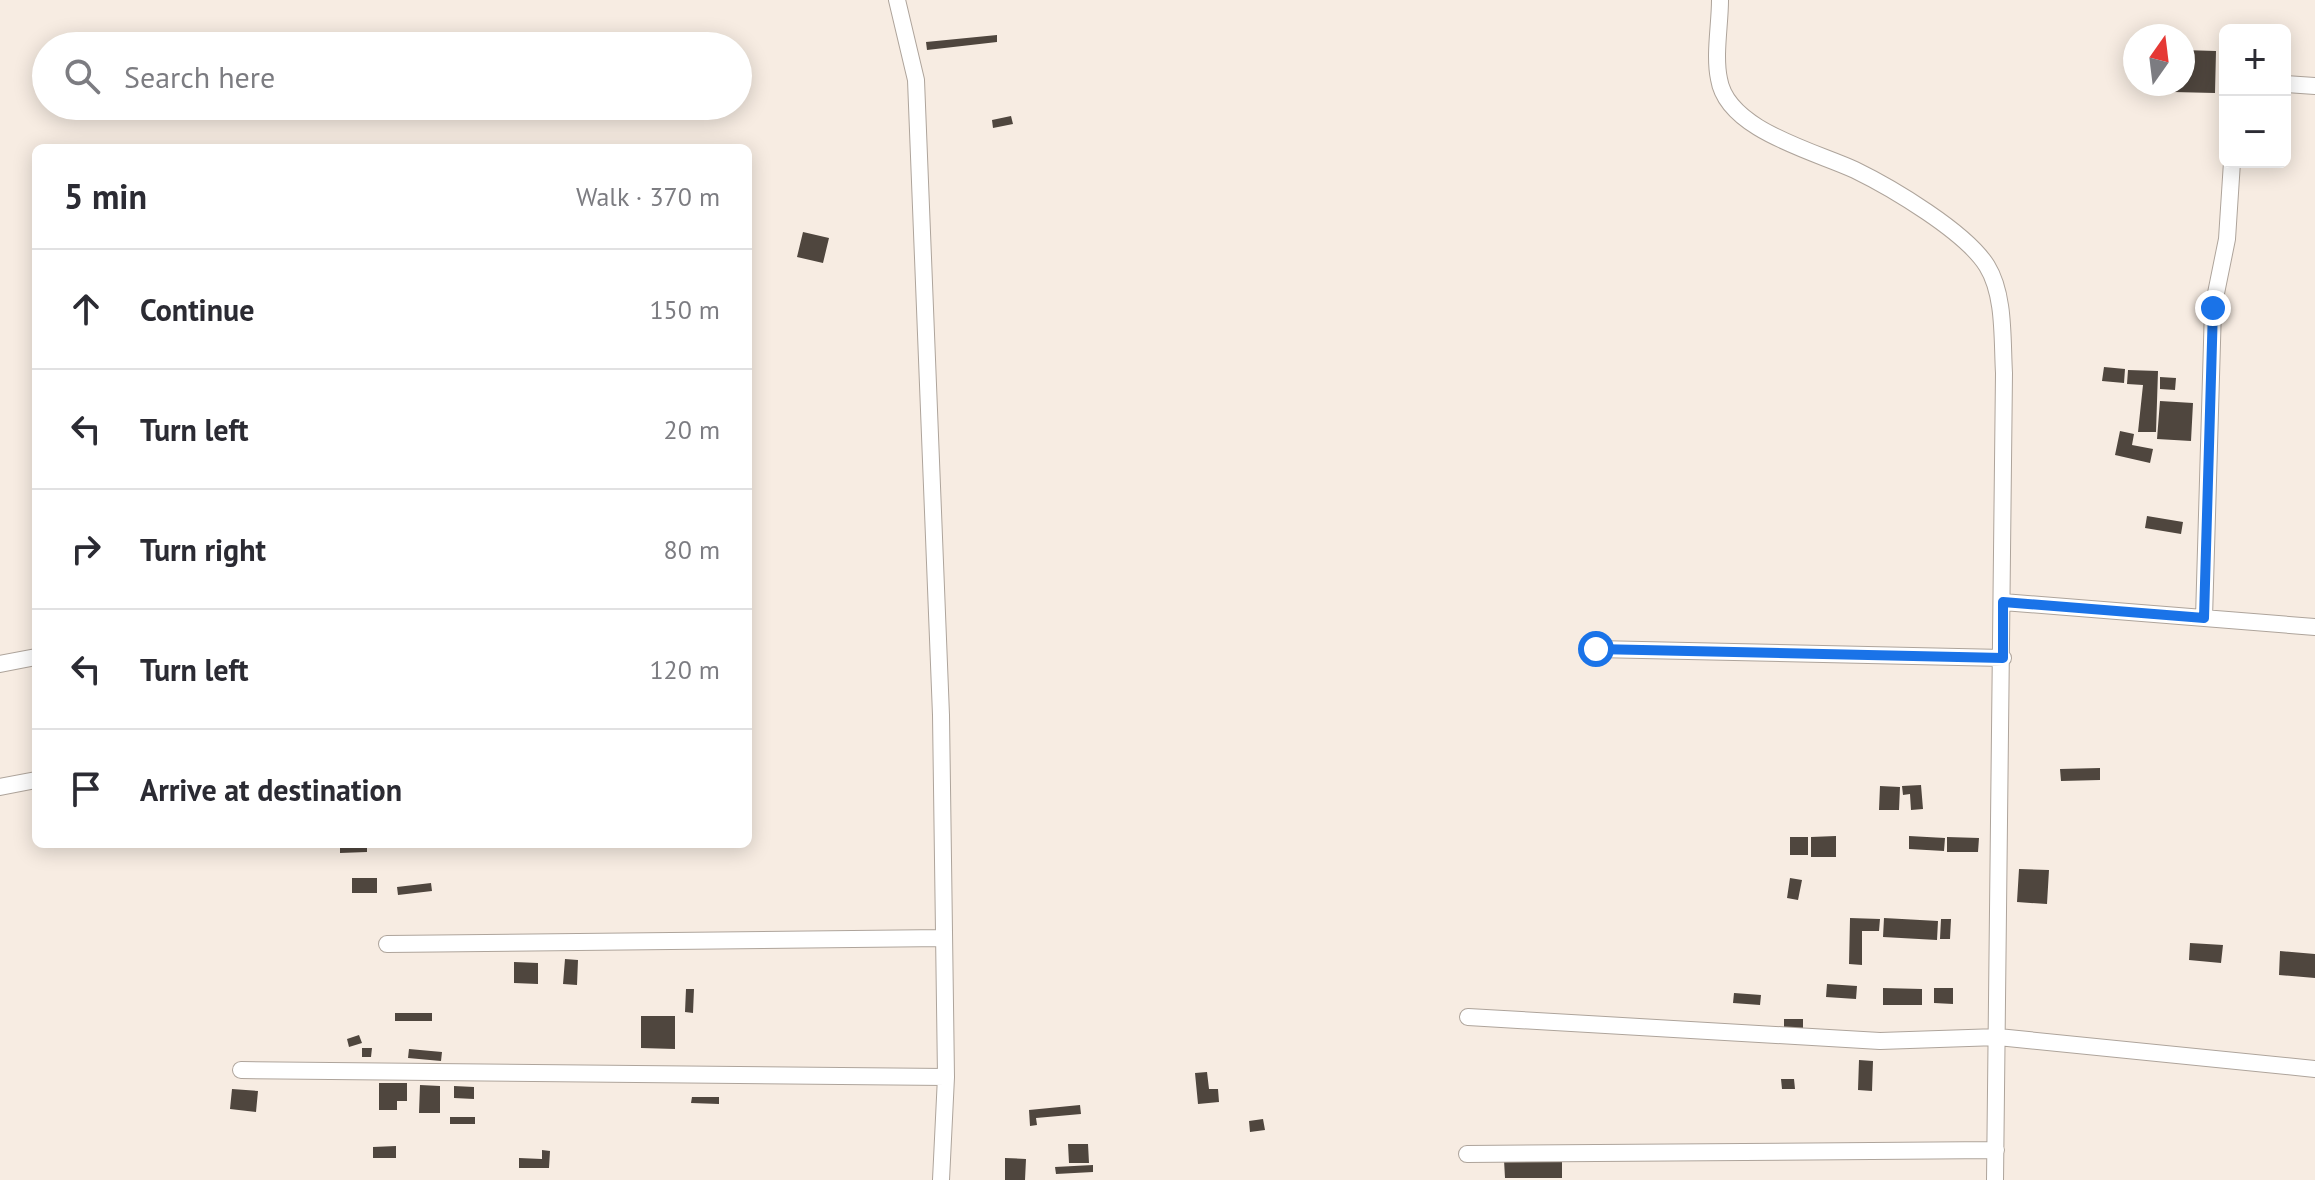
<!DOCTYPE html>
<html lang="en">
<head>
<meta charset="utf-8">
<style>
	:root { --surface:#fff; --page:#f2f2f3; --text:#2b2b33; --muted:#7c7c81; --line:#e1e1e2 }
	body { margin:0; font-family:"PT Sans",sans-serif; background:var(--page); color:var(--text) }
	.controls { position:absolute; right:24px; top:24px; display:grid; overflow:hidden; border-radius:12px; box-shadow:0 4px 20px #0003 }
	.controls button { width:72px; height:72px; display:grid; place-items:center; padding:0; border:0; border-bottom:2px solid var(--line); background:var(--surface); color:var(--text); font:40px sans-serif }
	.compass { position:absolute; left:2123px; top:24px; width:72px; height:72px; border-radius:50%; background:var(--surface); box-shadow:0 4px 20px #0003; rotate:14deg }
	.stop { position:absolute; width:24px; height:24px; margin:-18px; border:6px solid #1a73e8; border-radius:50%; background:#fff }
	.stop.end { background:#1a73e8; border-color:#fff; box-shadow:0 2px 8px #0008 }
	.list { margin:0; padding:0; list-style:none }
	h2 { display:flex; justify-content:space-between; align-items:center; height:104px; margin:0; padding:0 32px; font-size:34px }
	h2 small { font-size:26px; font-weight:400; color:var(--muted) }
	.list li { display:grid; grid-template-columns:52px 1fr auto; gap:24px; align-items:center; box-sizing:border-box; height:120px; padding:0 32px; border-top:2px solid var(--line) }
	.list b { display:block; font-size:30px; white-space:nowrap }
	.list em { font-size:26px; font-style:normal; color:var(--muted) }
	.icon { flex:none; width:44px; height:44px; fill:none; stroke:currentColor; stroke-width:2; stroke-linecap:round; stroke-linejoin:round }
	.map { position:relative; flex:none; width:2315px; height:1180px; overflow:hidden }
	.search { position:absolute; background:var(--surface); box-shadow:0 4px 20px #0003; left:32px; top:32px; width:720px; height:88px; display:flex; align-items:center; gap:20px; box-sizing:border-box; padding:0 28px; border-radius:44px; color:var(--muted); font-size:30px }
	.panel { position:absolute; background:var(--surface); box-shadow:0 4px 20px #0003; left:32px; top:144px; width:720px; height:704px; border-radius:12px }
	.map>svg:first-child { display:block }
	.building { fill:#4f463e }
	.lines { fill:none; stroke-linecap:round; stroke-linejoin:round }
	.minor-casing { stroke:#aea49b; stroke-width:18 }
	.minor { stroke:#fff; stroke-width:16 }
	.route { stroke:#1a73e8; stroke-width:10 }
</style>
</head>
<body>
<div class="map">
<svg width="2315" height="1180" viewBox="0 0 2315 1180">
	<rect width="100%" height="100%" fill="#f7ece2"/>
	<path class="building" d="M997 35V42L927 50 926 42Z
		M2183 50 2216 51 2215 93 2173 92V84H2183Z
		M1011 116 1013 124 993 128 992 120Z
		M803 232 829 238 823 263 797 257Z
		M2104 367 2125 369 2124 383 2102 381Z
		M2128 370 2158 371 2156 432H2138L2143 385 2127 384Z
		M2160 377 2176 378 2175 390 2160 389Z
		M2160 401 2193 403 2191 441 2157 439Z
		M2120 431 2134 434 2132 445 2153 449 2150 463 2115 455Z
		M2147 516 2183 522 2181 534 2145 528Z
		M2100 768V780L2061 781 2060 769Z
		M1921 785 1923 809 1911 810 1910 794 1903 795 1902 786Z
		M1880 786 1900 787 1899 810H1879Z
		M1836 836V857H1811V837Z
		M1909 836 1945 838 1944 851 1909 849Z
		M1790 837H1808V855H1790Z
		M1947 837 1979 838 1978 852H1947Z
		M340 844H367V852L340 853Z
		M2019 869 2049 870 2047 904 2017 902Z
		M352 878H377V893H352Z
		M1790 878 1802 880 1798 900 1787 898Z
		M431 883 432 891 398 895 397 887Z
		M1850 918 1880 919 1879 931H1862V965L1849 964Z
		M1884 918 1938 921 1937 940 1883 937Z
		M1941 919H1951L1950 939H1940Z
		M2190 943 2223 945 2221 963 2189 960Z
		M2280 951 2315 954V978L2279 975Z
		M565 959 578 960 577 985 563 984Z
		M514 962 538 963V984L514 983Z
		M1827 984 1857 986 1856 999 1826 997Z
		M1883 988 1922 989V1005H1883Z
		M1934 988H1953V1004L1934 1003Z
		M686 989H694L693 1013 685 1012Z
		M1734 993 1761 995 1760 1005 1733 1003Z
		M395 1013H432V1021H395Z
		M641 1016H675V1049L641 1048Z
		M1784 1019H1803V1034H1784Z
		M359 1035 362 1043 349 1047 347 1039Z
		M362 1048H372L371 1057H362Z
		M409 1049 442 1052 441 1061 408 1058Z
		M1859 1060 1873 1061 1872 1091 1858 1090Z
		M1207 1072 1209 1089H1218L1219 1102 1198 1104 1195 1073Z
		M1781 1079H1794L1795 1089H1782Z
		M379 1083H407V1101H397V1110H379Z
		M420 1085 440 1086V1113H419Z
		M454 1086 474 1087V1099L454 1098Z
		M232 1089 258 1091 256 1112 230 1109Z
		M692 1097H719V1104L691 1103Z
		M1080 1105 1081 1114 1036 1118 1037 1125 1030 1126 1029 1110Z
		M450 1117H475V1124H450Z
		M1263 1119 1265 1130 1250 1132 1249 1121Z
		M1068 1144H1088L1089 1163H1069Z
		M396 1146V1158H373V1147Z
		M542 1150 550 1151 549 1168H519V1158L542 1159Z
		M1005 1158 1026 1159 1025 1180H1005Z
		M1504 1160H1562V1178H1505Z
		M1093 1165V1172L1056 1174 1055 1167Z"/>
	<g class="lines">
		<g class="minor-casing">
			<path id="minor" d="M897 0 916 80 941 715 946 1077 941 1180
				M1720 0C1720 25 1714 55 1719 79 1727 130 1814 151 1855 170 1892 188 1966 232 1987 266 2005 295 2002 340 2004 373L1995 1180
				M2285 84 2315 86
				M2003 602 2315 627
				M2204 618 2213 308 2227 239 2232 162
				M1596 649 2003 658
				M0 664 36 657
				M0 787 36 780
				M387 944 944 938
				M1468 1017 1880 1041 1998 1037 2315 1069
				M241 1070 946 1077
				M1467 1154 1996 1150"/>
		</g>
		<use href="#minor" class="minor"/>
	</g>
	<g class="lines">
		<path class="route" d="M1596 649 2003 658V602L2204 618 2213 308"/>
	</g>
</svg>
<div class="controls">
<button>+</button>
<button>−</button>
</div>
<svg class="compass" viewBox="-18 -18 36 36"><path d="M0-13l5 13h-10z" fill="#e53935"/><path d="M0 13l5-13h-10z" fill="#7c7c81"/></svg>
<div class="stop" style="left:1596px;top:649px"></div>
<div class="stop end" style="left:2213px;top:308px"></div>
<div class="search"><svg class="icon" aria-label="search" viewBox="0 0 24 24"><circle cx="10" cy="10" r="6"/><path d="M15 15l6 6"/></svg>Search here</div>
<section class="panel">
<h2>5 min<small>Walk · 370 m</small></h2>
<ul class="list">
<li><svg class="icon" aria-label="ahead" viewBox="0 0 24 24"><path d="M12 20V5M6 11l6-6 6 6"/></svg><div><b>Continue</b></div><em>150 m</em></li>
<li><svg class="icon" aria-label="left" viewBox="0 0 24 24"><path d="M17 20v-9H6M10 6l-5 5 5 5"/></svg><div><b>Turn left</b></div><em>20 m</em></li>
<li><svg class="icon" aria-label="right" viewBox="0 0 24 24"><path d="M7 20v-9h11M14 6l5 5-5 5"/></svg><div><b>Turn right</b></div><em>80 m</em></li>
<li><svg class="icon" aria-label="left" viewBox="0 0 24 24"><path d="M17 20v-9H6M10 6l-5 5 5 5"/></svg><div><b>Turn left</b></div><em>120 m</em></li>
<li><svg class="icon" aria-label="arrive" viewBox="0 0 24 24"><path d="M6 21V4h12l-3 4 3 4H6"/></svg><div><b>Arrive at destination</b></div></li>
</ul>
</section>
</div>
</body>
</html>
